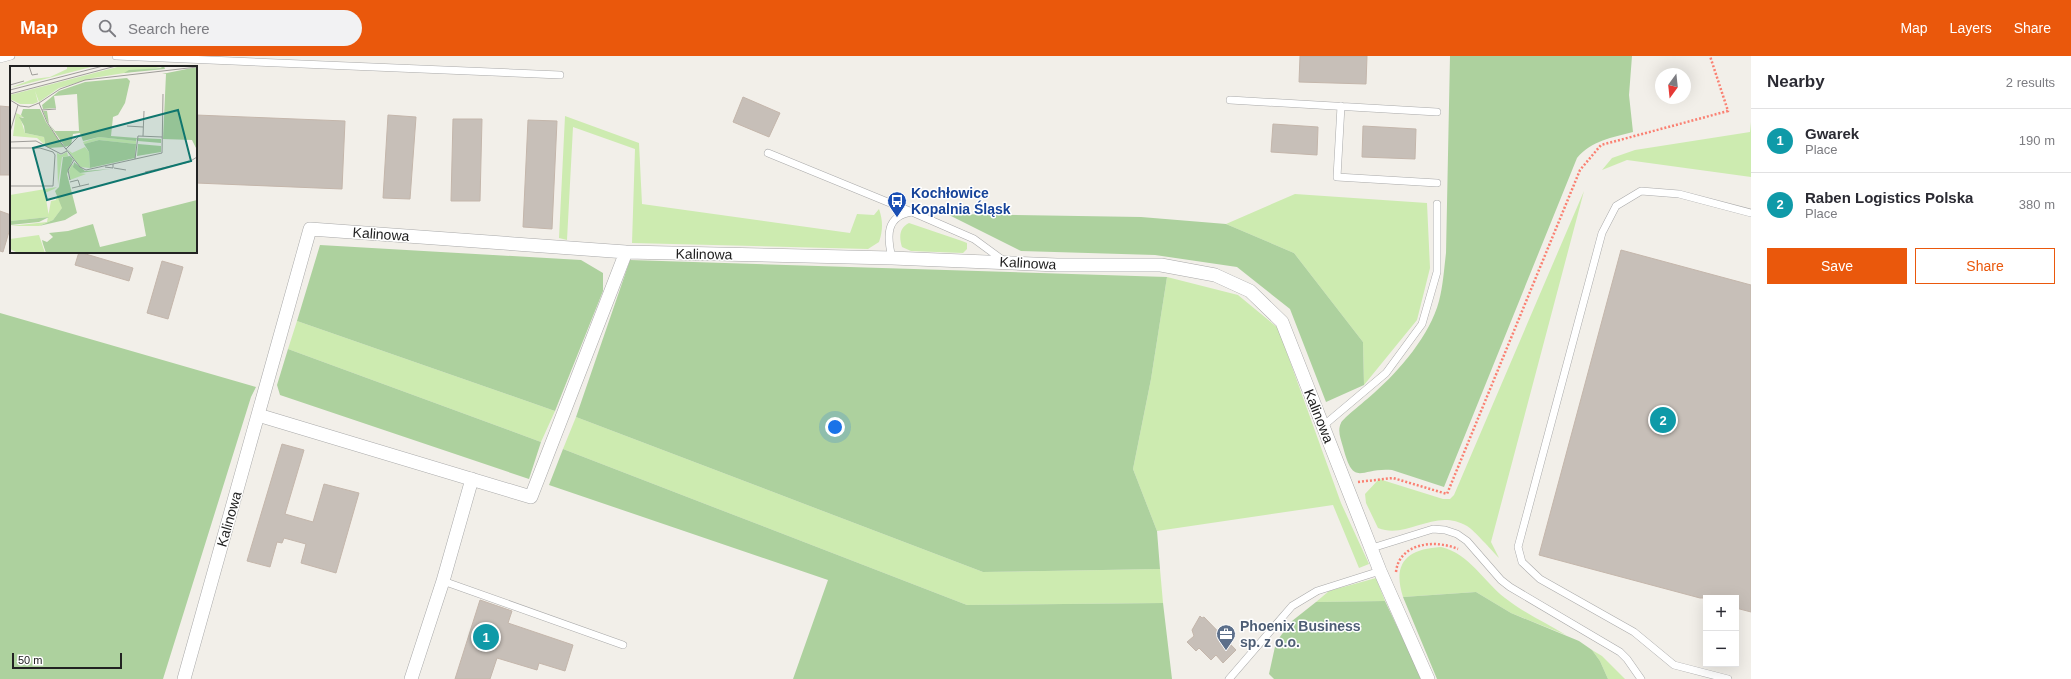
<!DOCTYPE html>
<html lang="en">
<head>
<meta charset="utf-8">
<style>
	:root { --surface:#fff; --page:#f2f2f3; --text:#2b2b33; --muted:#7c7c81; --line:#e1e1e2; --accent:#ea580c }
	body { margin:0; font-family:Arial,sans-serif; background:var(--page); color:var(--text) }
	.controls { position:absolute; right:12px; bottom:12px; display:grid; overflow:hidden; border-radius:0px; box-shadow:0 4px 16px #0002 }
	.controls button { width:36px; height:36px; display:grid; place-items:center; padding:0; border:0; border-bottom:1px solid var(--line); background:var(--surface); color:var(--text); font:20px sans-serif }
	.compass { position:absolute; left:1655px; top:12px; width:36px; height:36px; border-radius:50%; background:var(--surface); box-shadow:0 4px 16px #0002; rotate:195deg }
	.scale { position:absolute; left:12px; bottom:10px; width:110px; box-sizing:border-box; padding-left:4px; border:2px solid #222; border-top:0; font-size:11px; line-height:14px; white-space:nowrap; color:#222; -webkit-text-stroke:3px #fff; paint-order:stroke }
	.you { position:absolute; left:835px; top:371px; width:14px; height:14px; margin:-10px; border:3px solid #fff; border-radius:50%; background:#1a73e8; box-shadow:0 0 0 6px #1a73e833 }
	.badge { display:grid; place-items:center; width:26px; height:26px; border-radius:50%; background:var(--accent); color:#fff; font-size:13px; font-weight:700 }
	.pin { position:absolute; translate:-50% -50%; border:2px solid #fff; box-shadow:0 1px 4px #0006 }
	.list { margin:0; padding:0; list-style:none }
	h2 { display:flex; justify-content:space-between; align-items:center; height:52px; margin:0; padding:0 16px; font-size:17px }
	h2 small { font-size:13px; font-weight:400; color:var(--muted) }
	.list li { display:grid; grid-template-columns:26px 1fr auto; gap:12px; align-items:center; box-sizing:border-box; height:64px; padding:0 16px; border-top:1px solid var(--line) }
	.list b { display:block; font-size:15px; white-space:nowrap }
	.list p { margin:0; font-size:13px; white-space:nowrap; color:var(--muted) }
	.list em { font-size:13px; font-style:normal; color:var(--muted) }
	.actions { display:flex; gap:8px; padding:12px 16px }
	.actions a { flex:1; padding:9px 0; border:1px solid var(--accent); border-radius:0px; text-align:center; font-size:14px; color:var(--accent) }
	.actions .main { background:var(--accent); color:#fff }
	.icon { flex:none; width:22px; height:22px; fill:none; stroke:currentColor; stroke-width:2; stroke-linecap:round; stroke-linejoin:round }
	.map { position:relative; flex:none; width:1751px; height:623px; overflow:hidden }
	header { display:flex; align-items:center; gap:24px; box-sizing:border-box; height:56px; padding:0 20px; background:var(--accent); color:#fff }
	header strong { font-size:19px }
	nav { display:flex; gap:22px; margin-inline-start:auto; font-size:14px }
	.search { width:280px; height:36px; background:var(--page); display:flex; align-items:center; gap:10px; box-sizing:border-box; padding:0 14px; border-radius:22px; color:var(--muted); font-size:15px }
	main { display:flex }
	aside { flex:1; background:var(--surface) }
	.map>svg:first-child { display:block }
	.grass { fill:#cdebb0 }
	.forest { fill:#add19e }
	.building { fill:#c7bfb8; stroke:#c4b6ab }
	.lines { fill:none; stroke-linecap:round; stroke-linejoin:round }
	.service-casing { stroke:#a9a9a9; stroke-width:8 }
	.minor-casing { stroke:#a9a9a9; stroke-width:14 }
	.path { stroke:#fa8072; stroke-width:2.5; stroke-dasharray:2 2; stroke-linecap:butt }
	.service { stroke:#fff; stroke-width:7 }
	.minor { stroke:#fff; stroke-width:13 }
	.labels { text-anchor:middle; stroke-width:3; stroke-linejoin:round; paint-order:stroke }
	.transit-label { font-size:14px; font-weight:bold; fill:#164399; stroke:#fff; text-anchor:start }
	.street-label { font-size:14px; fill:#222; stroke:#fff }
	.service-label { font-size:14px; font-weight:bold; fill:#4e5e75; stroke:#fff; text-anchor:start }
	.inset-road { fill:none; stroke:#9f9d99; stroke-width:1 }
	.view { fill:#0f766e; fill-opacity:0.15; stroke:#0f766e; stroke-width:2 }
	.inset-edge { fill:none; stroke:#222; stroke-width:2 }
</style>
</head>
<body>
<header>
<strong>Map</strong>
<div class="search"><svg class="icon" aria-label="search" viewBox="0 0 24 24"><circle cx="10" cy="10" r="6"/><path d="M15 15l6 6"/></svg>Search here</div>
<nav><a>Map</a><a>Layers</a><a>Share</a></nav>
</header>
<main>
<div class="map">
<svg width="1751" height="623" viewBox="0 0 1751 623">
	<rect width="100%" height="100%" fill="#f2efe9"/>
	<path class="grass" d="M565 60 639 87 642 148 850 177 857 158 874 159 879 153C883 165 883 174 879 186L868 193 632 187 635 93 573 71 567 184 559 182Z
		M1751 66V121L1627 104 1602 114 1612 102 1635 94 1750 76Z
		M1584 135 1491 486 1499 502C1492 495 1474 474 1467 470 1434 451 1408 484 1378 472L1366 447 1365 438 1379 423 1443 443H1450L1454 439Z
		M1295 138 1427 147 1430 212 1417 264 1364 329 1363 286 1294 197 1226 168Z
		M909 167 962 185 967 187V193L963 197 911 195 902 191C899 181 899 172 909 167Z
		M1167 221 1238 239 1278 272 1341 447 1369 508 1359 512 1333 449 1157 475 1133 413 1151 323Z
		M297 265 555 355 541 386 288 293Z
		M576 361 983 516 1160 513 1163 547 967 549 563 393Z
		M1441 491C1470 498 1483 525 1505 542 1524 557 1546 567 1566 579L1511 557 1476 536 1403 541C1392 507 1407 493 1441 491Z
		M1376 522 1385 545 1316 546 1329 535Z
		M1592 594 1602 600 1625 623H1608L1600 605Z"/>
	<path class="forest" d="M1450 0H1632L1629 39 1633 76C1612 82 1592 84 1577 102L1444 431 1392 414C1360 411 1354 433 1343 391 1341 383 1337 375 1341 367 1342 363 1369 342 1374 337 1400 314 1430 279 1439 245 1443 230 1444 214 1446 197Z
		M947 158 1141 161 1226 168 1294 197 1363 286 1364 329 1326 346 1290 253 1237 211 1155 199 1021 195Z
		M320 189 581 204 603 217V235L555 355 297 265Z
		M630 204 1167 221 1151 323 1133 413 1157 475 1160 513 983 516 576 361Z
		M0 257 256 331 251 341 163 623H0Z
		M288 293 541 386 529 423 280 339 277 329Z
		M563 393 967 549 1163 547 1172 623H793L828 524 549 429Z
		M1476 536 1511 557 1579 585 1592 594 1600 605 1608 623H1437L1403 541Z
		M1385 545 1422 623H1274L1269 618 1276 586 1292 565 1316 546Z"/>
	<path class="building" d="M1300 0H1367L1366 28 1299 26Z
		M743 41 780 57 769 81 733 66Z
		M0 50 11 51V119H0Z
		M196 59 345 65 342 133 196 127Z
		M388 59 416 61 410 143 383 142Z
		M453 63H482L480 145H451Z
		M528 64 557 65 552 173 523 171Z
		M1273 68 1318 71 1317 99 1271 96Z
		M1363 70 1416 73 1415 103 1362 101Z
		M0 155 11 159V169L3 196 0 195Z
		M1621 194 1751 229V556L1736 552V542H1700L1539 499Z
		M79 196 133 212 129 225 75 209Z
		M162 205 183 211 168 263 147 257Z
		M282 388 304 394 285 458 313 466 324 428 359 437 336 517 301 507 306 488 284 482 282 487 277 486 270 511 247 505Z
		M480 544 512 555 508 567 573 589 565 615 539 607 537 614 497 602 490 623H455Z
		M1200 560 1202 562 1204 561 1236 594 1223 607 1216 599 1211 604 1199 592 1196 595 1187 586 1194 580 1192 574Z"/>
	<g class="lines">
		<g class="service-casing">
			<path id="service" d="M116 0 560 19
				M0 3 11 0
				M1230 44 1437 56
				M1341 50 1337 121 1437 127
				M768 97 912 156
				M892 202C887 181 885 160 912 156L974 183 1004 205
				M1323 370 1386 317 1422 268 1437 216V148
				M1372 492 1433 473 1445 474 1457 478 1467 485 1501 524 1510 531 1620 596 1627 603 1641 623
				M443 525 623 589
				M1229 623 1292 550 1317 535 1380 515
				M1728 623 1674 609 1634 576 1540 523 1522 506 1518 491 1602 177 1616 150 1641 135 1679 138 1751 157"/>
		</g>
		<g class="minor-casing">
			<path id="minor" d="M258 359 531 441 626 196
				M184 623 310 173 626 196 892 202 1057 209H1161L1215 219 1250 235 1282 266 1380 515 1428 623
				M411 623 443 525 472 423"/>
		</g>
		<path class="path" d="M1358 426 1393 422 1447 438 1580 114 1601 89 1728 55 1710 0
			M1396 516C1399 487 1435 483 1458 493"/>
		<use href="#service" class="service"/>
		<use href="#minor" class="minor"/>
	</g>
	<defs>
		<g id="bus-pin" transform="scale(1)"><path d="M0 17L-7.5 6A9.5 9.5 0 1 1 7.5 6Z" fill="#1a4fb4" stroke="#fff"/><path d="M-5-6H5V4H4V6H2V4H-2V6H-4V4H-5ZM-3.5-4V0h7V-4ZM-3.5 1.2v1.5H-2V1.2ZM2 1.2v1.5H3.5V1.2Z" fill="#fff"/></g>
		<g id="office-pin" transform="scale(1)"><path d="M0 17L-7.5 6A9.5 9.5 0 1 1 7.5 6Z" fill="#5c6f8a" stroke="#fff"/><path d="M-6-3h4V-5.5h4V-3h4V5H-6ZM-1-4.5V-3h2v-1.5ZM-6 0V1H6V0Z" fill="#fff"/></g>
	</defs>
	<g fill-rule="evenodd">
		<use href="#bus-pin" x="897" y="145"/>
		<use href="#office-pin" x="1226" y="578"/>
	</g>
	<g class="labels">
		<g class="transit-label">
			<text x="911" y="142">Kochłowice<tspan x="911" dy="16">Kopalnia Śląsk</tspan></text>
		</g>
		<g class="street-label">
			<text transform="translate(381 178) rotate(4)" y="5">Kalinowa</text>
			<text transform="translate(704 198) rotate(1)" y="5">Kalinowa</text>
			<text transform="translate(1028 207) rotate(3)" y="5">Kalinowa</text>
			<text transform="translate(1319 360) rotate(68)" y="5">Kalinowa</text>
			<text transform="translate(229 463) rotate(-74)" y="5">Kalinowa</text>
		</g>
		<g class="service-label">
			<text x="1240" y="575">Phoenix Business<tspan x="1240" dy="16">sp. z o.o.</tspan></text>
		</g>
	</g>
	<g transform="translate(10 10)">
		<rect width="187" height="187" fill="#f2efe9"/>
		<path d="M57 0H85L0 22 23 13 40 11 57 3ZM111 0 152 1 83 12 49 22 29 36 25 25 28 36 23 38H10L0 33V29ZM6 47 15 51H10L15 67 34 71 35 79 27 72 3 70ZM89 71 126 75V78L89 74 74 78 73 76ZM75 81 79 86 80 102 70 101 57 83 62 87ZM57 86 58 90 52 91 48 119 47 87 51 89ZM62 98 70 107 76 108 60 114 59 104ZM47 121 44 123 35 127 39 151 0 155V129ZM47 130 53 141 43 154 29 160H0L37 156 41 135 46 134ZM29 169 35 187H8L0 183V173Z" fill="#cdebb0"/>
		<path d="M149 0H154L155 3 114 7 119 4 152 2ZM187 1V84L182 74 153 73 156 8H152ZM117 12 120 15 115 37 108 49 103 51 101 70 127 72 126 75 89 71 73 75 70 67 63 68 61 79 55 81 37 55 33 45H37L39 58 45 65H69L67 28 44 30 46 42 33 43 32 39 49 25 75 16ZM13 43H30L36 56 54 81 38 82 35 78 34 71 15 67 14 60 9 51 14 52 11 49ZM128 72 151 73V77L128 75ZM89 74 126 78 125 92 80 102 79 86 74 78ZM128 78 151 80V86L127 90ZM53 91 60 90 63 93 57 108 67 147 55 154 29 160 43 154 52 142 45 125 49 121ZM64 96 75 105 100 103 70 107 63 101ZM187 134V187H36L33 178 32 174 37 176 43 171 39 167 58 165 83 158 90 181 136 170 132 148ZM39 151 29 156 0 159V155Z" fill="#add19e"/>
		<path class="inset-road" d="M19 0 22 9 28 8M0 19 14 15M0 24 93 0M0 28 106 0M0 34 10 40 19 41 29 37 50 23 75 14 187 1M29 37 37 56 48 73 70 101 76 104 152 87 153 28M32 44 46 43M117 60 133 61M0 66 8 39M133 70 134 45M0 76 26 75 51 88 57 85M0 82H30L43 86 45 89 43 120H0M56 83 70 69M125 93 128 70 152 71M95 101 103 102V98M104 102 116 104M135 106 179 96 187 91M60 114 58 104 64 94M60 116 68 114 70 120M62 122 79 118"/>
		<path class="view" d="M168 44 181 95 37 134 23 82Z"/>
		<rect width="187" height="187" class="inset-edge"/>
	</g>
</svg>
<div class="controls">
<button>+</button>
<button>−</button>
</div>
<svg class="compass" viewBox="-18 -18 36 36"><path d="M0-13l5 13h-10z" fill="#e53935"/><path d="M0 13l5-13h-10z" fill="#7c7c81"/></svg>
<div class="scale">50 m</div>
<div class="you"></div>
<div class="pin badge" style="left:486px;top:581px;background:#0f9aa8">1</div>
<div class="pin badge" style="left:1663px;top:364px;background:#0f9aa8">2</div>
</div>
<aside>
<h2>Nearby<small>2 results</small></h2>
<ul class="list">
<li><span class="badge" style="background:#0f9aa8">1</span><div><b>Gwarek</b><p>Place</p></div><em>190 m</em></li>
<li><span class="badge" style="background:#0f9aa8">2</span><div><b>Raben Logistics Polska</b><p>Place</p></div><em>380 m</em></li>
</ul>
<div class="actions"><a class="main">Save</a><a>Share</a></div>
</aside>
</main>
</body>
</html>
